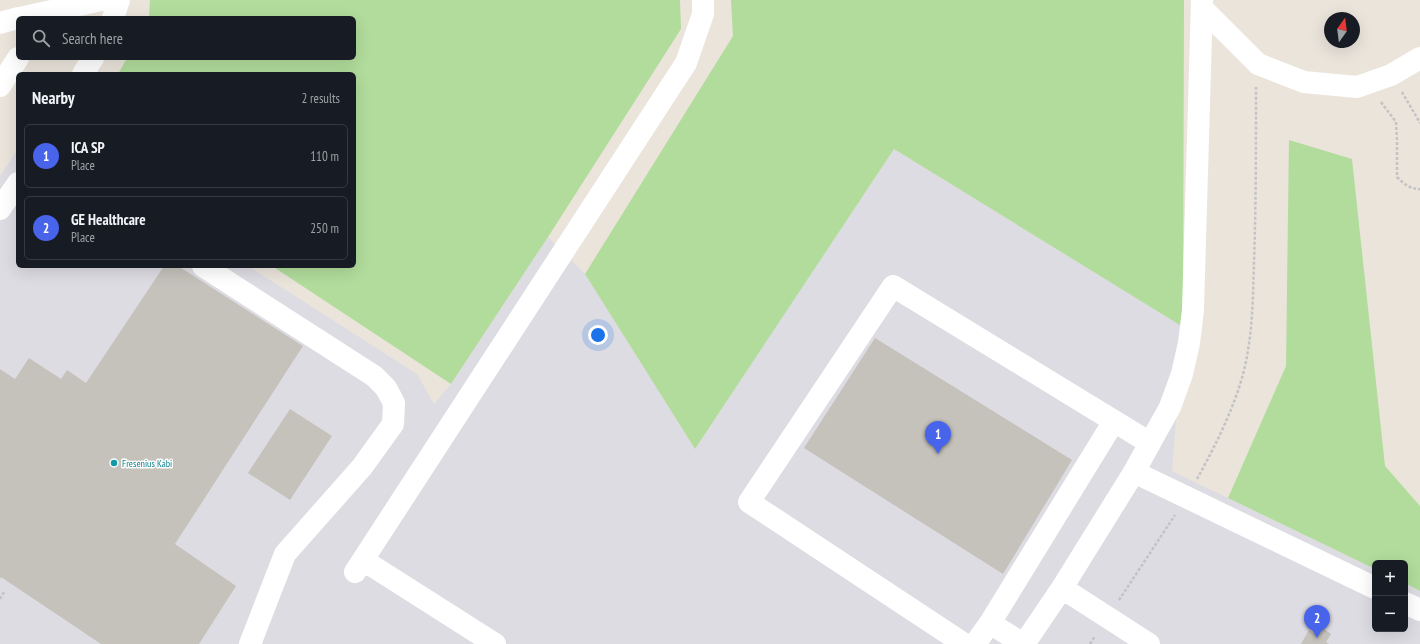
<!DOCTYPE html>
<html lang="en">
<head>
<meta charset="utf-8">
<style>
	:root { --surface:#171b24; --page:#242831; --text:#f1f3f6; --muted:#9ea1a6; --line:#363941; --accent:#4764eb }
	body { margin:0; font-family:"PT Sans Narrow",sans-serif; background:var(--page); color:var(--text) }
	.controls { position:absolute; right:12px; bottom:12px; display:grid; overflow:hidden; border-radius:6px; box-shadow:0 4px 16px #0002 }
	.controls button { width:36px; height:36px; display:grid; place-items:center; padding:0; border:0; border-bottom:1px solid var(--line); background:var(--surface); color:var(--text); font:20px sans-serif }
	.compass { position:absolute; left:1324px; top:12px; width:36px; height:36px; border-radius:50%; background:var(--surface); box-shadow:0 4px 16px #0002; rotate:14deg }
	.you { position:absolute; left:598px; top:335px; width:14px; height:14px; margin:-10px; border:3px solid #fff; border-radius:50%; background:#1a73e8; box-shadow:0 0 0 6px #1a73e833 }
	.badge { display:grid; place-items:center; width:26px; height:26px; border-radius:50%; background:var(--accent); color:#fff; font-size:13px; font-weight:700 }
	.pin { position:absolute; translate:-50% -33px; filter:drop-shadow(0 1px 2px #0008) }
	.pin::after { content:''; position:absolute; top:21px; width:14px; height:12px; background:inherit; clip-path:polygon(0 0,100% 0,50% 100%) }
	.list { margin:0; padding:0; list-style:none }
	h2 { display:flex; justify-content:space-between; align-items:center; height:52px; margin:0; padding:0 16px; font-size:17px }
	h2 small { font-size:13px; font-weight:400; color:var(--muted) }
	.list li { display:grid; grid-template-columns:26px 1fr auto; gap:12px; align-items:center; box-sizing:border-box; height:64px; margin:0 8px 8px; padding:0 8px; border:1px solid var(--line); border-radius:6px }
	.list b { display:block; font-size:15px; white-space:nowrap }
	.list p { margin:0; font-size:13px; white-space:nowrap; color:var(--muted) }
	.list em { font-size:13px; font-style:normal; color:var(--muted) }
	.icon { flex:none; width:22px; height:22px; fill:none; stroke:currentColor; stroke-width:2; stroke-linecap:round; stroke-linejoin:round }
	.map { position:relative; flex:none; width:1420px; height:644px; overflow:hidden }
	.search { position:absolute; background:var(--surface); box-shadow:0 4px 16px #0002; left:16px; top:16px; width:340px; height:44px; display:flex; align-items:center; gap:10px; box-sizing:border-box; padding:0 14px; border-radius:6px; color:var(--muted); font-size:15px }
	.panel { position:absolute; background:var(--surface); box-shadow:0 4px 16px #0002; left:16px; top:72px; width:340px; height:196px; border-radius:6px }
	.map>svg:first-child { display:block }
	.industrial { fill:#dedce3 }
	.green { fill:#b1dc9c }
	.building { fill:#c5c1bb }
	.lines { fill:none; stroke-linecap:round; stroke-linejoin:round }
	.path { stroke:#c3c3c3; stroke-width:2.5; stroke-dasharray:3 2; stroke-linecap:butt }
	.minor { stroke:#fff; stroke-width:22 }
	.culture-dot { fill:#0f9aa8; stroke:#fff; stroke-width:1.5 }
	.labels { text-anchor:middle; stroke-width:3; stroke-linejoin:round; paint-order:stroke }
	.culture-label { font-size:10px; fill:#0d838f; stroke:#fff; text-anchor:start }
</style>
</head>
<body>
<div class="map">
<svg width="1420" height="644" viewBox="0 0 1420 644">
	<rect width="100%" height="100%" fill="#eae4db"/>
	<path class="industrial" d="M18 149V266H248L417 374 434 404 451 384 548 237 585 274 695 449 894 149 1183 327 1172 471 1375 569V629H1405V583L1420 591V644H0V176Z"/>
	<path class="green" d="M150 0H680L681 29 548 237 451 384 272 266H354V74H118L127 58H354V18H149Z
		M731 0H1184L1183 327 894 149 695 449 585 274 733 36Z
		M1289 140 1352 159 1385 466 1420 506V591L1405 583V563H1375V569L1228 498 1286 366Z"/>
	<path class="building" d="M164 266H178L303 346 175 544 236 586 199 644H101L1 577 0 579V369L15 379 29 358 61 379 67 370 86 383Z
		M875 338 1072 460 1003 574 804 448Z
		M290 409 332 436 290 500 248 473Z
		M1321 627 1331 634 1326 642 1329 644H1301L1309 630 1315 634Z"/>
	<g class="lines">
		<path class="path" d="M1402 92 1420 123
			M1381 102 1396 122 1397 140V177C1404 184 1410 189 1420 189
			M1197 479C1218 441 1242 393 1248 350 1253 321 1253 291 1254 262 1256 204 1256 145 1256 87
			M0 599 4 592
			M1119 600 1175 515
			M1090 644 1095 636"/>
		<path class="minor" d="M1202 8 1258 64 1304 82 1357 87 1391 75 1420 58
			M20 18 101 0
			M113 18 119 0
			M0 23 18 18
			M83 74 93 58
			M0 86 18 58
			M0 209 18 183
			M203 266 374 376 386 388 394 403 393 424 362 467 285 554 250 644
			M1134 472 1375 588
			M363 560 495 644
			M355 572 686 63 703 14V0
			M1062 588 1149 644
			M1405 603 1420 610
			M990 623 1114 421
			M964 644 749 502 893 286 1150 443
			M975 644 990 623 1023 644
			M1024 644 1062 588 1134 472 1170 407 1182 374 1189 343 1193 310 1202 0"/>
	</g>
	<circle class="culture-dot" cx="114" cy="463" r="4"/>
	<g class="labels">
		<g class="culture-label">
			<text x="122" y="467">Fresenius Kabi</text>
		</g>
	</g>
</svg>
<div class="controls">
<button>+</button>
<button>−</button>
</div>
<svg class="compass" viewBox="-18 -18 36 36"><path d="M0-13l5 13h-10z" fill="#e53935"/><path d="M0 13l5-13h-10z" fill="#9ea1a6"/></svg>
<div class="you"></div>
<div class="pin badge" style="left:938px;top:454px">1</div>
<div class="pin badge" style="left:1317px;top:638px">2</div>
<div class="search"><svg class="icon" aria-label="search" viewBox="0 0 24 24"><circle cx="10" cy="10" r="6"/><path d="M15 15l6 6"/></svg>Search here</div>
<section class="panel">
<h2>Nearby<small>2 results</small></h2>
<ul class="list">
<li><span class="badge">1</span><div><b>ICA SP</b><p>Place</p></div><em>110 m</em></li>
<li><span class="badge">2</span><div><b>GE Healthcare</b><p>Place</p></div><em>250 m</em></li>
</ul>
</section>
</div>
</body>
</html>
